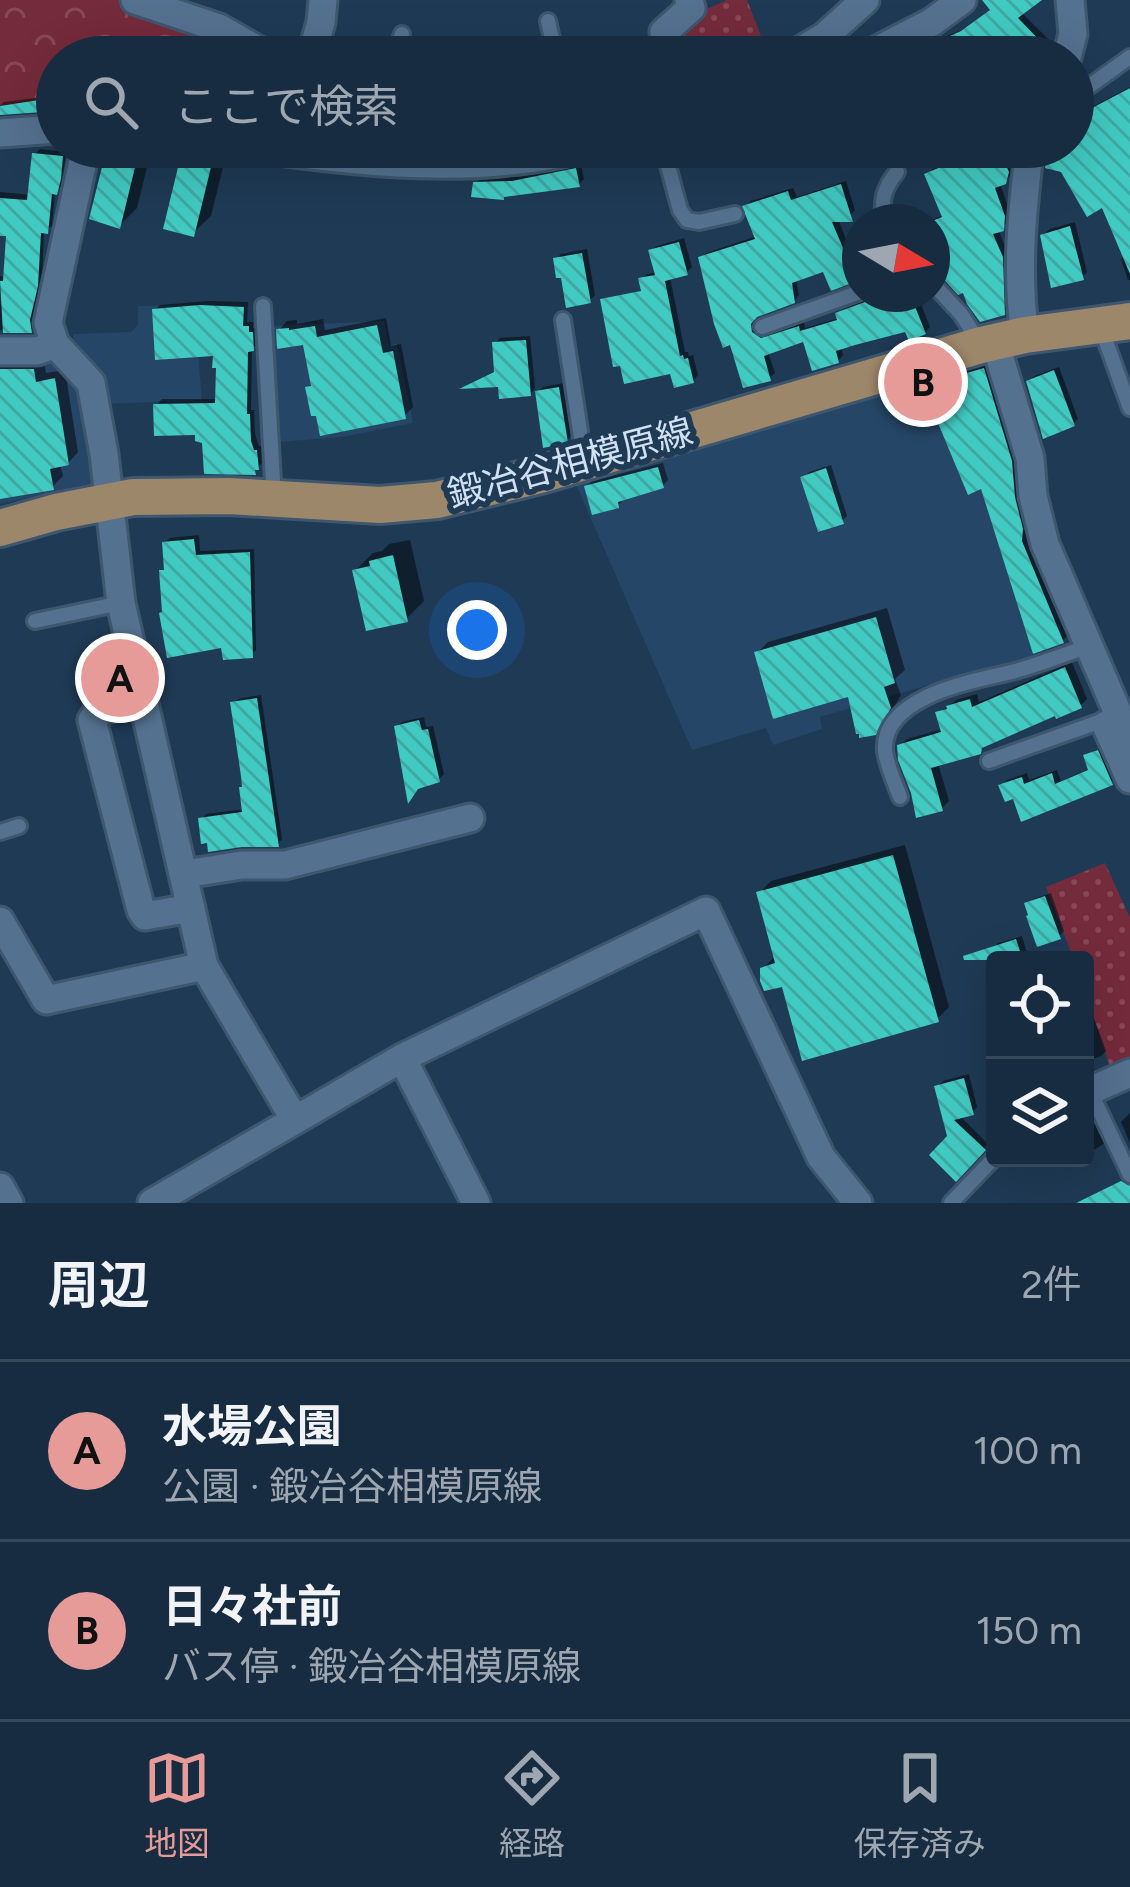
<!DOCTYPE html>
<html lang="ja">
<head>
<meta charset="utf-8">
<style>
	:root { --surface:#172c40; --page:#24384b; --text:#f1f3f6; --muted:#9ea7b1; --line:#364859; --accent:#e69b98 }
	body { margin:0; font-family:Figtree,"Noto Sans JP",sans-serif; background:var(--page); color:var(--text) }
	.controls { position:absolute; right:36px; bottom:36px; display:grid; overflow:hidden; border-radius:12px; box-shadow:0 12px 48px #0002 }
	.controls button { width:108px; height:108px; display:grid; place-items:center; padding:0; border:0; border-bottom:3px solid var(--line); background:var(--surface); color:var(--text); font:60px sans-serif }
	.compass { position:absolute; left:842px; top:204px; width:108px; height:108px; border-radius:50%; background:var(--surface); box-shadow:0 12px 48px #0002; rotate:100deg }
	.you { position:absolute; left:477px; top:630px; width:42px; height:42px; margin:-30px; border:9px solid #fff; border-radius:50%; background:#1a73e8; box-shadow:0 0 0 18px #1a73e833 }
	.badge { display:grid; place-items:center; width:78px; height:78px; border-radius:50%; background:var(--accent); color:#111; font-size:39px; font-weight:700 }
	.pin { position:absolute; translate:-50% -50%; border:6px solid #fff; box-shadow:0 3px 12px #0006 }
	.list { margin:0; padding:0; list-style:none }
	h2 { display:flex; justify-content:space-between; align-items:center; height:156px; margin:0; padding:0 48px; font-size:51px }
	h2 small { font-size:39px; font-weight:400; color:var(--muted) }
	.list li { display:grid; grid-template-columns:78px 1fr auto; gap:36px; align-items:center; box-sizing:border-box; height:180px; padding:0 48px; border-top:3px solid var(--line) }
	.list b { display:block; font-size:45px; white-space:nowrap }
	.list p { margin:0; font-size:39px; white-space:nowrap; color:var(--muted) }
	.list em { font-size:39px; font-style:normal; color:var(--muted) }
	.icon { flex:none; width:66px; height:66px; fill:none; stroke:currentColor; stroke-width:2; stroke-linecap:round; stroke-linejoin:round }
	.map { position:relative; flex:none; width:1130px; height:1203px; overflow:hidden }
	.search { position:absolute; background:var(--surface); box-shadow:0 12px 48px #0002; left:36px; right:36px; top:36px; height:132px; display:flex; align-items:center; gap:30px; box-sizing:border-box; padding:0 42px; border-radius:66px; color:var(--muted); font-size:45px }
	.sheet { height:516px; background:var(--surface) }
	nav { display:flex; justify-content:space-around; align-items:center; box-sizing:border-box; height:168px; border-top:3px solid var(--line); background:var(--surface); font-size:33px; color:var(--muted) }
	nav a { display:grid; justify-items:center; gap:6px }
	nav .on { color:var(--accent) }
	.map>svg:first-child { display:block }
	.built { fill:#254666 }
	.forest { fill:url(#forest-crowns) }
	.park { fill:url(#park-dots) }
	.shadow { fill:#0007 }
	.building { fill:url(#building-back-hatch) }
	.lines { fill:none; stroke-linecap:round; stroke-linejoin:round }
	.lane-casing { stroke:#3e576e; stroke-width:20 }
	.street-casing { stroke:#3e576e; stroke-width:33 }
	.primary-casing { stroke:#3e576e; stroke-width:42 }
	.lane { stroke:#54718f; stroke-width:14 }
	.street { stroke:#54718f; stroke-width:27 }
	.primary { stroke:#9d876b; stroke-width:36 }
	.labels { text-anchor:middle; stroke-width:12; stroke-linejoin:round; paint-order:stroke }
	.street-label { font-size:36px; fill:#d1e1f2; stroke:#1f3a55 }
</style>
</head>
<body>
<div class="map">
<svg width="1130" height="1203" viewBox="0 0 1130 1203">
	<defs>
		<pattern id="forest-crowns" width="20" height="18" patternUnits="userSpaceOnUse" patternTransform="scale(3)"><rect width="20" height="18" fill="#742b3b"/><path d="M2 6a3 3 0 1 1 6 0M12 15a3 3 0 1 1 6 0" fill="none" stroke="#874958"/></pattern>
		<pattern id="park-dots" width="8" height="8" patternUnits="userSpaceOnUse" patternTransform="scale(3)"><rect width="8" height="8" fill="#742b3b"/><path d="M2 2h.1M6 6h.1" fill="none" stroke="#874958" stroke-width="1.8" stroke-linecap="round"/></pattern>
		<pattern id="building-back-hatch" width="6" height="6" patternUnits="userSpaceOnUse" patternTransform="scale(3)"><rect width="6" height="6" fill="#41cac2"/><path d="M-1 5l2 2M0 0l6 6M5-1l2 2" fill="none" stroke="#40a8a4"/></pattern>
	</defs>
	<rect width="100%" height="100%" fill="#1f3a55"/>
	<path class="built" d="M194 305 202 400 106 404 95 367 73 347V334L131 332 138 325V306Z
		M384 321 389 345 397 344 413 423 342 437 278 442 270 326Z
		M0 357 55 359 78 385 98 474 91 484 0 504Z
		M916 382 918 389 936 383 948 418 939 423 981 489 1034 658 1002 668 992 666 820 717 822 729 773 745 766 728 692 750 575 482Z"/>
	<path class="forest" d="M0 0H159L267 57H57V114L0 105Z"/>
	<path class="park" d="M727 0H747L769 57H676V33L702 11Z
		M1105 863 1130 918V1068L1113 1076 1085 991V960H1074L1046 887Z"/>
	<path class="shadow" d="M999 0H1037L1021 12 1054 45 1055 57H930L926 48 932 42 969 27 993 9Z
		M1130 87V280H1128L1121 259 1125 255 1104 204 1051 147H1073V117Z
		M43 97V100L57 99V109L0 113V106L4 102Z
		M110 147H152L137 208 119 226 93 217Z
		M193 147H228L211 216 193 233 184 156Z
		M964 147H1005L1013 165 1011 175 1000 183 1009 210 1008 222 998 229 1007 251 1009 307 1003 312 932 266V222H927L944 215 928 174 933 169 969 155Z
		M40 149 66 152 61 186 55 193 52 226 44 231 42 278 34 313 36 325 31 330H0V276L6 277 9 233H0V192L31 195 35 154Z
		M581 164 584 179 579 184 476 183 481 177H520Z
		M846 181 855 210 850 215 838 219 860 274 855 279 825 268 796 279 799 295 794 301 758 313 755 319 759 330 768 334 804 322 805 328 839 318 838 314 844 309 881 294H929L919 299 930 327 925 332 907 329 841 346 843 355 838 361 805 336 768 352 775 373 769 378 701 258 706 253 757 236 746 206 751 201 793 188 797 197Z
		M1075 222 1087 272 1082 277 1044 234 1050 229Z
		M684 238 692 267 686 273 670 277 685 352H688L689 356 693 355 698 375 693 381 676 385 656 291 642 279 647 274 657 272 651 251 657 246Z
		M587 249 595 295 590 300 556 259 561 254Z
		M208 301 248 302 247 322H253V328H257L258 343 252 349 251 410H254L255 434 259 446H261L263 462 255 471 205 440 197 432 156 405 162 399H218L216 353 155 310 160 305Z
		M386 318 391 346 401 344 413 407 404 416 308 388 313 382 306 342 279 330 287 321 297 320V324L323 319 325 330Z
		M530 336 535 388 530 394 501 384 466 386 497 370 495 344 500 338Z
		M994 359 1073 630 1063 640 983 485 942 423 950 415 939 383 949 372Z
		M44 360 46 373 65 370 78 452 68 463 60 464 63 476 52 487 0 496V361Z
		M1059 367 1078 419 1073 424 1029 382 1034 376Z
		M564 383 572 435 566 441 538 392 543 387Z
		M663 463 668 480 663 485 623 500 618 505 587 486 592 481Z
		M831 465 847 516 842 521 804 478 809 472Z
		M199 535 200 551 254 549 256 650 251 655 224 645 162 571 167 567 165 543 170 538Z
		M410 540 424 601 406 619 355 571 373 553 382 551 389 544Z
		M887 608 905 670 895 679 901 695 886 720 874 732 850 693 757 653 768 642Z
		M1072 662 1087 699 1080 706 1057 712 987 743 979 751 938 763 949 801 942 808 900 746 907 739 943 729 939 713 956 700 977 694 979 702Z
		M261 695 282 839 278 844 201 819 206 814 245 809V786L234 703 238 699Z
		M424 717 426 727 433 726 444 774 439 779 397 727 402 722Z
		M1103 747 1116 777 1111 782 1015 795 1002 786 1007 780 1027 773 1029 780 1057 770 1061 781 1091 768 1086 756Z
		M905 845 949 1007 937 1019 784 983 763 969 776 955 759 893 771 881Z
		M1051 893 1064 931 1059 936 1028 904 1033 899Z
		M1022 936 1029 960H997L993 948 998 943Z
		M1087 999 1106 1051 1101 1056 1085 1062V1000Z
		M969 1074 977 1107 972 1113 960 1116 988 1144 956 1177 950 1136 937 1087 943 1081Z
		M1092 1107 1108 1141 1086 1155 1085 1111Z
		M1130 1113V1143L1121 1122Z"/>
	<path class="building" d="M982 0H1042L1018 18 1050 51 1049 57H903L961 31 990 10Z
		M1130 88V274L1102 208 1087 217 1061 172 1045 168 1050 147H1073V118Z
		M39 100V104L57 103V111L0 115V106Z
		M107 147 139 151 120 229 89 219Z
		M964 147H998L1009 172 1006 184 995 188 1005 216 1004 231 993 234 1003 257 1005 315 980 322 967 304 963 293 958 295 940 275 932 272V221L942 217 924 174 967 156Z
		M32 153 63 156 61 179 57 195 52 194 48 234 41 233 38 286 30 320 32 333H3L0 281H3L6 236H0V198L27 200Z
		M181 155 212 163 194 237 163 229Z
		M576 168 580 187 504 197V200L471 197 473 182 512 181Z
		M841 184 853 222H832L857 281 831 291 823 272 792 283 795 303 757 317 751 324 752 332 761 338 799 326 800 331 837 320 835 313 865 302 871 294H910L926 334 909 341 905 332 855 345 836 351 839 363 812 371 801 335 803 342 764 356 771 381 743 388 730 345 723 348 714 324 698 257 755 239 742 206 788 191 791 200Z
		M1070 226 1084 280 1051 288 1040 235Z
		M679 242 688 275 665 281 680 356 683 355 684 359 688 358 694 383 674 388 670 374 624 384 620 366 613 367 600 299 641 291 638 278 655 275 648 250Z
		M582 253 591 303 566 308 561 278H556L553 258Z
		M200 305 244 307 243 326H249V332H253L254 351 248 352 247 414H250L251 441 254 450H257L259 470H255L256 475 204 474 202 443 195 441V435L154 436 153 404 215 403 216 368H212L213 356 155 360 152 309Z
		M377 325 383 353 393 351 406 419 320 436 316 416H311L305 387 311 386 303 345 277 349 276 329 289 328V330L315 326 317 337Z
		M526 340 531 396 499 399 498 387 459 389 494 372 492 342Z
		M984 368 1012 461 1015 497 1023 529 1022 541 1064 643 1033 654 981 489 968 495 938 423 948 418 935 382Z
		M0 369H34L36 382 55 378 69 465 50 469 54 490 0 499Z
		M1054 370 1075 426 1043 439 1026 381Z
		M559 387 568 443 543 448 535 391Z
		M658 467 664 488 618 502 619 508 592 515 584 486Z
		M826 468 844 524 818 532 800 477Z
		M194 539 196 555 250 552 253 658 223 660 221 648 167 658 159 613 162 612 159 570H164L162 542Z
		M393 555 408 622 366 631 352 570 370 566 369 561Z
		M876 617 895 683 884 687 891 708 876 735 859 738V734H856L848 697 773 719 754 652Z
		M1065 667 1082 708 1056 719 1055 716 982 748 981 754 931 768 943 811 916 818 911 793 898 760 897 745 941 732 935 712 947 709 946 706 970 699 972 707Z
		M257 698 279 847H242L208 852 207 843 201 844 198 818 242 812 239 787H242L241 776 230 702Z
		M419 720 422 730 428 729 440 782 418 789 408 804 394 726Z
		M1098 750 1113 785 1021 822 1013 799 1005 802 998 785 1022 777 1024 784 1052 773 1055 784 1088 770 1083 755Z
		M893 855 939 1022 802 1061 782 987 764 991 760 981V968L775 963 756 892Z
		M1045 896 1061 939 1037 947 1026 916 1028 915 1024 903Z
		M1016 939 1023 960H964L963 956Z
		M964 1078 974 1115 954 1120 986 1150 956 1182 929 1155 947 1136 934 1086Z
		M1121 1181 1130 1186V1203H1076Z"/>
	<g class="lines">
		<g class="lane-casing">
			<path id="lane" d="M548 21 556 57
				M394 57 402 34
				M1073 98 1130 57
				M663 147 680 210 687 220 699 222 735 214
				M884 222C881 200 883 189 897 172
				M932 283 961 314 981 345
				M263 306 274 498
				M563 320 584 457
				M762 327 860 292
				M1101 328 1130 408
				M35 621 121 603
				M989 761 1104 720
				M900 797C895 783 887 766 885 751 881 699 966 682 1003 674 1027 669 1052 659 1075 651
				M0 832 19 826
				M1090 1091 1130 1175
				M951 1203 995 1157"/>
		</g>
		<g class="street-casing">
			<path id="street" d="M135 0 219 28 270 57
				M311 57 321 22 323 0
				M669 57 664 32 691 8 689 0
				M789 57 824 37 865 0
				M864 57 932 22 962 0
				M1067 57 1073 34 1070 0
				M0 133 57 129
				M86 147 48 323 55 344 91 383 104 454 121 603 204 966 295 1120
				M248 147C361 162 476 177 588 147
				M1025 335C1016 274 1022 214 1029 153L1032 147
				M995 342 1030 458 1033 496 1045 544 1130 741
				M0 351H37L55 344
				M142 700 98 711 92 720 141 910 145 916 191 908
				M1106 725 1130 779
				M185 874 242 865H285L470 818
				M0 921 46 1000 204 966
				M402 1058 476 1203
				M1085 1093 1130 1073
				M0 1187 9 1203
				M152 1203 402 1058 706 911 821 1157 858 1203"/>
		</g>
		<g class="primary-casing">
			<path id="primary" d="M0 528 56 512 133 497 229 496 380 505 437 500 540 475 981 345 1025 335 1130 321"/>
		</g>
		<use href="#lane" class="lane"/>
		<use href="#street" class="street"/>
		<use href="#primary" class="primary"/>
	</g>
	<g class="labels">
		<g class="street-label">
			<text transform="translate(570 462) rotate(-15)" y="13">鍛冶谷相模原線</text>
		</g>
	</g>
</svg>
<div class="controls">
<button><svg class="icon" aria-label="locate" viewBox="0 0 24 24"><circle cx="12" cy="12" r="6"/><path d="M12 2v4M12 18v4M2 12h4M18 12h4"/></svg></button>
<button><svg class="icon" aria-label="layers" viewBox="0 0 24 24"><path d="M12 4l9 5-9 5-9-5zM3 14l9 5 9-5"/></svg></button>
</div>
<svg class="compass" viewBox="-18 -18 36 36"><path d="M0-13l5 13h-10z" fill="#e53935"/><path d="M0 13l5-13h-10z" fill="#9ea7b1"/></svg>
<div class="you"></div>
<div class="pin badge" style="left:120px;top:678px">A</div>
<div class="pin badge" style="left:923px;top:382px">B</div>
<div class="search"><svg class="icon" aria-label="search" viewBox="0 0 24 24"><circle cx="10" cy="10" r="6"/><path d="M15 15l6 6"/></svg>ここで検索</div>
</div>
<section class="sheet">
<h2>周辺<small>2件</small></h2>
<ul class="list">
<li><span class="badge">A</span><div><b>水場公園</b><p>公園 · 鍛冶谷相模原線</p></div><em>100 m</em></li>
<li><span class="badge">B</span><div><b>日々社前</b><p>バス停 · 鍛冶谷相模原線</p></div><em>150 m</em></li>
</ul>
</section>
<nav>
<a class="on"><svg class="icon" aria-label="map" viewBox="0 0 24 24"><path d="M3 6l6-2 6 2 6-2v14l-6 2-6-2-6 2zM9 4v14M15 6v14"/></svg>地図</a>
<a><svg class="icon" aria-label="directions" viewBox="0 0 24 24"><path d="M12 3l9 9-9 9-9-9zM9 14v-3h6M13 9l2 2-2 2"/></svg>経路</a>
<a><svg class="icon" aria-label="saved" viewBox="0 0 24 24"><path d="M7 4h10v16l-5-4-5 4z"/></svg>保存済み</a>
</nav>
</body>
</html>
